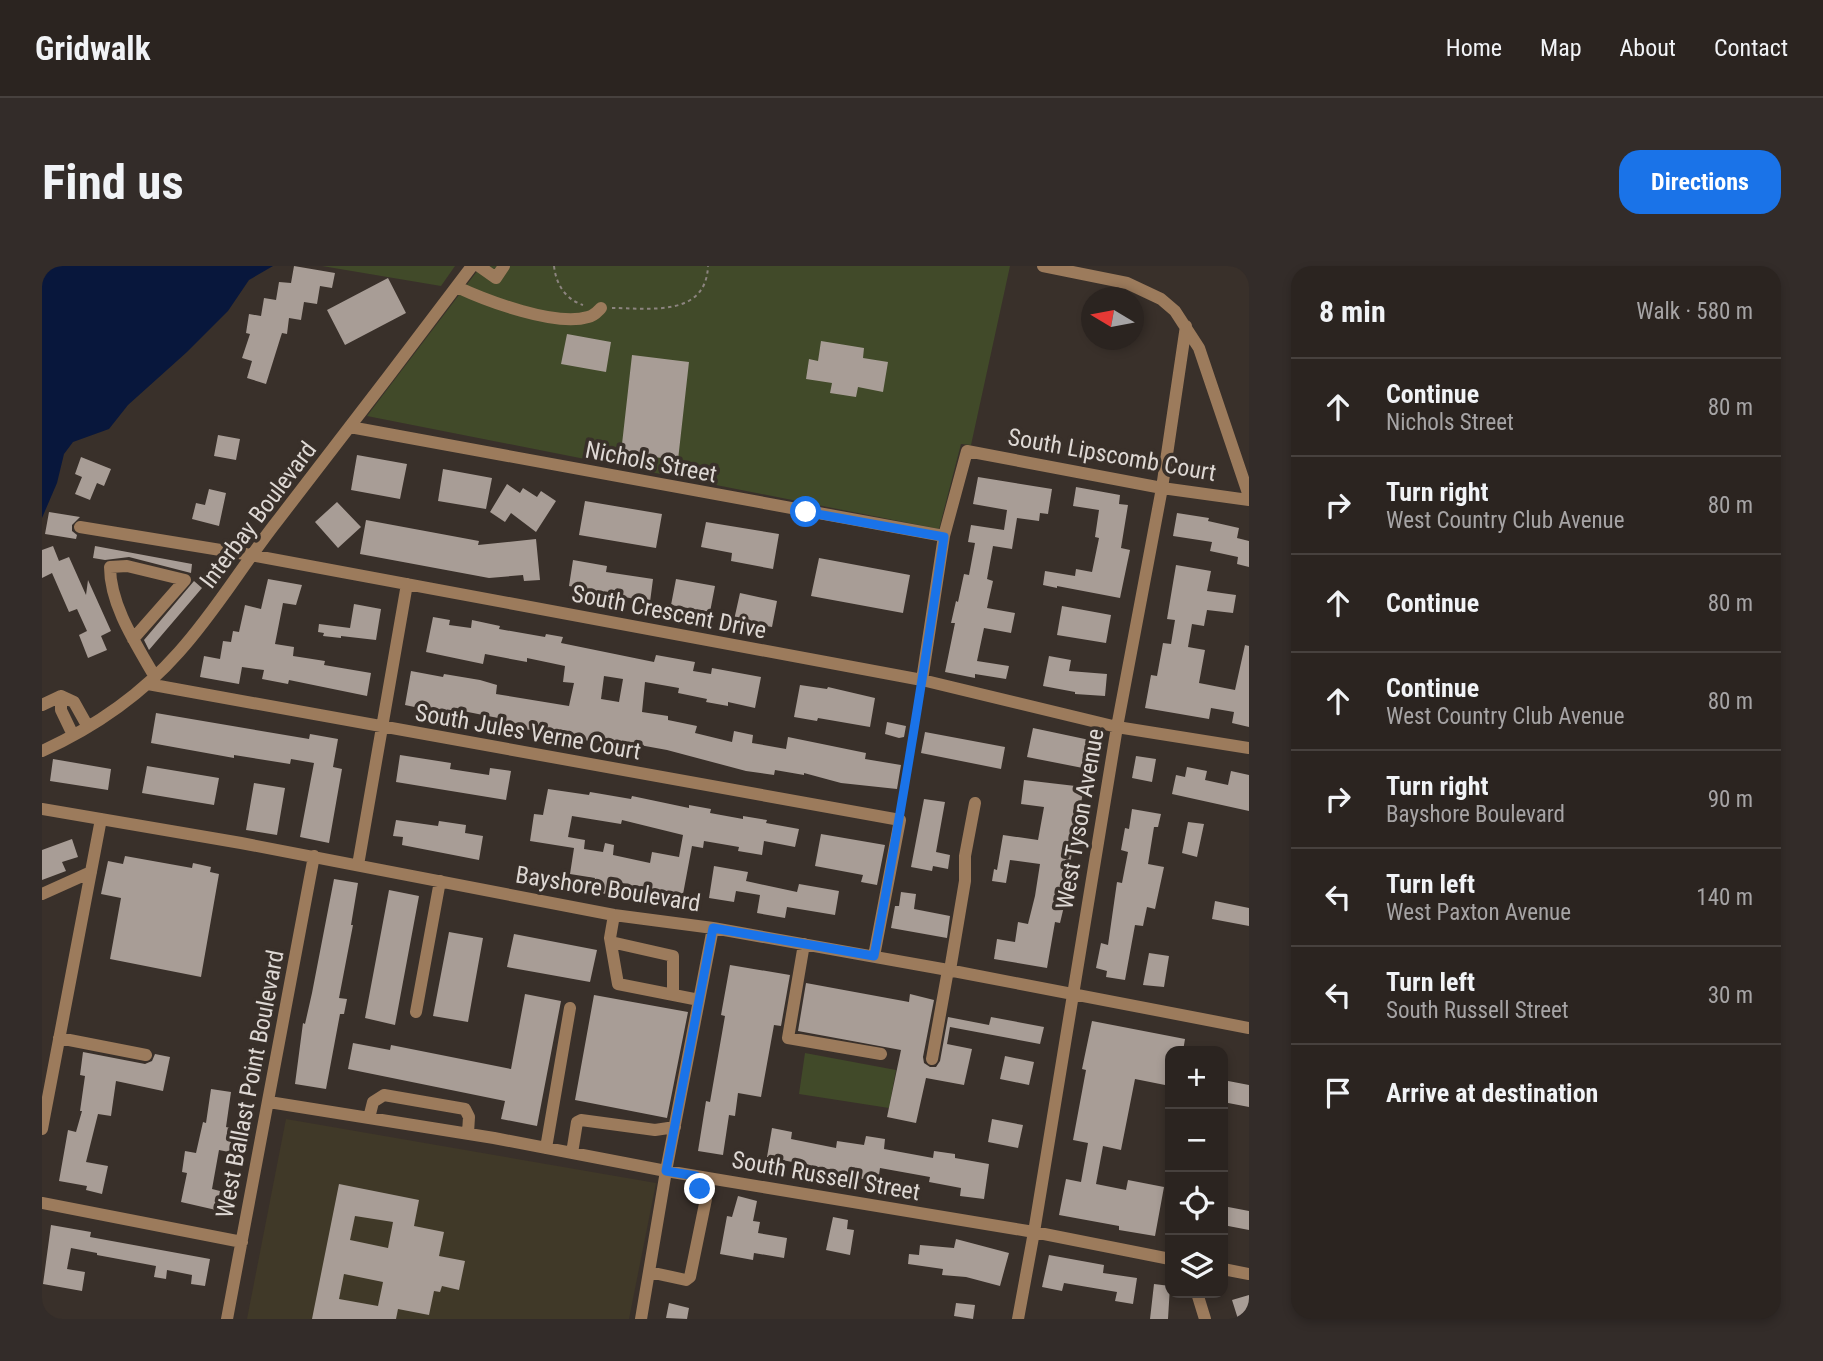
<!DOCTYPE html>
<html lang="en">
<head>
<meta charset="utf-8">
<style>
	:root { --surface:#2b2420; --page:#332c29; --text:#f1f3f6; --muted:#a6a4a5; --line:#47413e; --accent:#1a73e8 }
	body { margin:0; font-family:"Roboto Condensed",sans-serif; background:var(--page); color:var(--text) }
	.controls { position:absolute; right:21px; bottom:21px; display:grid; overflow:hidden; border-radius:14px; box-shadow:0 4px 10px #0003 }
	.controls button { width:63px; height:63px; display:grid; place-items:center; padding:0; border:0; border-bottom:2px solid var(--line); background:var(--surface); color:var(--text); font:35px sans-serif }
	.compass { position:absolute; left:1039px; top:21px; width:63px; height:63px; border-radius:50%; background:var(--surface); box-shadow:0 4px 10px #0003; rotate:280deg }
	.stop { position:absolute; width:21px; height:21px; margin:-16px; border:5px solid #1a73e8; border-radius:50%; background:#fff }
	.stop.end { background:#1a73e8; border-color:#fff; box-shadow:0 2px 7px #0008 }
	.list { margin:0; padding:0; list-style:none }
	h2 { display:flex; justify-content:space-between; align-items:center; height:91px; margin:0; padding:0 28px; font-size:30px }
	h2 small { font-size:23px; font-weight:400; color:var(--muted) }
	.list li { display:grid; grid-template-columns:46px 1fr auto; gap:21px; align-items:center; box-sizing:border-box; height:98px; padding:0 28px; border-top:2px solid var(--line) }
	.list b { display:block; font-size:26px; white-space:nowrap }
	.list p { margin:0; font-size:23px; white-space:nowrap; color:var(--muted) }
	.list em { font-size:23px; font-style:normal; color:var(--muted) }
	.icon { flex:none; width:38px; height:38px; fill:none; stroke:currentColor; stroke-width:2; stroke-linecap:round; stroke-linejoin:round }
	.map { position:relative; flex:none; width:1207px; height:1053px; overflow:hidden; border-radius:21px }
	header { display:flex; align-items:center; gap:42px; box-sizing:border-box; height:98px; padding:0 35px; background:var(--surface); border-bottom:2px solid var(--line) }
	header strong { font-size:33px }
	nav { display:flex; gap:38px; margin-inline-start:auto; font-size:24px }
	.intro { display:flex; align-items:center; justify-content:space-between; box-sizing:border-box; height:168px; padding:0 42px }
	h1 { margin:0; font-size:49px }
	.button { padding:18px 32px; border-radius:21px; background:var(--accent); color:#fff; font-size:24px; font-weight:700 }
	main { display:flex; gap:42px; padding:0 42px }
	aside { flex:1; background:var(--surface); border-radius:21px; box-shadow:0 4px 10px #0003 }
	.map>svg:first-child { display:block }
	.education { fill:#403928 }
	.green { fill:#414a29 }
	.water { fill:#08173c }
	.building { fill:#a89d96; fill-rule:evenodd }
	.lines { fill:none; stroke-linecap:round; stroke-linejoin:round }
	.path { stroke:#8c847f; stroke-width:2; stroke-dasharray:3.5 3.5; stroke-linecap:butt }
	.minor { stroke:#9c7b5c; stroke-width:12 }
	.route { stroke:#1a73e8; stroke-width:9 }
	.labels { text-anchor:middle; stroke-width:7; stroke-linejoin:round; paint-order:stroke }
	.street-label { font-size:24px; fill:#ded8d4; stroke:#39302a }
</style>
</head>
<body>
<header>
<strong>Gridwalk</strong>
<nav><a>Home</a><a>Map</a><a>About</a><a>Contact</a></nav>
</header>
<div class="intro"><h1>Find us</h1><a class="button">Directions</a></div>
<main>
<div class="map">
<svg width="1207" height="1053" viewBox="0 0 1207 1053">
	<rect width="100%" height="100%" fill="#39302a"/>
	<path class="education" d="M244 853 614 917 587 1053H205Z"/>
	<path class="green" d="M280 0H413L399 20Z
		M439 0H968L929 179 919 178 897 263 325 150Z
		M763 787 854 804 847 842 757 828Z"/>
	<path class="water" d="M0 0H231L207 14 186 45 145 86 86 139 67 163 31 176 22 188 15 217 0 252Z"/>
	<path class="building" d="M252 0 293 7 290 22 278 20 275 38 262 36 259 54 247 52 245 68 240 67 239 70 224 118 205 112 210 95 200 92 208 68 204 67 207 48 219 50 222 32 234 34 237 16 249 17Z
		M346 12 364 47 303 79 285 44Z
		M525 68 569 76 564 106 519 98Z
		M779 75 822 82 821 92 846 96 841 126 816 121 814 131 788 127 790 117 764 113 767 93 776 95Z
		M590 89 647 96 636 194 579 187Z
		M176 169 198 173 194 194 172 190Z
		M315 189 365 198 358 233 309 224Z
		M39 191 69 203 62 220 55 217 48 234 33 228 40 211 33 208Z
		M401 203 450 212 444 243 396 235Z
		M936 211 1010 223 1006 248 998 247 997 255 975 252 970 283 951 280 945 313 951 315 945 342 973 347 969 367 942 362 935 395 967 400 964 413 933 408V412L903 406 913 357H909L914 335 916 336 922 308 927 309 933 277 926 276 929 259 962 264 965 244 931 238Z
		M465 218 478 227 481 222 495 231 499 225 514 235 494 266 469 247 463 256 448 246Z
		M1034 221 1078 229 1077 238 1086 239 1079 282 1088 284 1078 332 1015 320V322L1001 319 1003 305 1033 310 1034 303 1050 306 1057 272 1053 271 1057 244 1031 240Z
		M167 223 184 227 177 260 150 253 154 237 163 239Z
		M543 235 620 248 614 282 537 269Z
		M295 236 319 261 296 282 273 256Z
		M7 246 38 251 30 259V265L35 269 34 273 3 268Z
		M1135 247 1167 252 1166 255 1197 262 1195 272 1207 275V301L1195 298 1196 291 1168 285 1170 276 1131 270Z
		M324 254 437 275 436 279 494 273 498 314 482 315 481 309 447 312 318 288Z
		M664 256 737 268 731 303 689 295 690 287 659 281Z
		M11 280 17 295 27 291 44 329 46 314 69 365 59 370 65 384 46 392 37 369 45 365 35 343 27 346 10 307 0 312V284Z
		M53 280 150 298 149 307 87 291 63 294 51 292Z
		M777 292 868 309 861 347 769 330Z
		M531 294 565 300 564 306 611 313 608 336 527 320Z
		M1134 299 1169 305 1165 325 1194 329 1191 347 1165 344 1162 360 1150 358 1146 381 1163 384 1157 417 1193 424 1203 379 1207 380V461L1190 457 1192 446 1169 442 1167 453 1103 442 1109 409 1115 410 1121 377 1129 378 1133 354 1125 353Z
		M226 313 260 319 254 339 241 337 233 378 252 381 251 390 283 395 282 399 329 407 325 430 247 414 246 418 220 413 222 404 200 401 197 418 158 411 162 390 178 393 181 375 189 376 191 365 197 366 203 339 219 343Z
		M634 313 673 320 668 346 629 339Z
		M152 315 160 322 107 384 102 374Z
		M698 327 735 335 730 361 692 354Z
		M312 338 339 343 334 374 299 370V372L281 370 282 367 276 366 277 358 308 362Z
		M1020 340 1069 349 1064 377 1015 369Z
		M391 351 408 354 407 359 429 362 430 354 458 360 457 363 503 371 504 368 521 371 519 377 612 396 614 389 653 396 651 405 669 408 670 402 719 411 713 442 686 436V440L664 436 665 433 636 427 637 422 603 416 600 446 626 450V454L655 460 653 467 690 476 692 465 711 469 710 477 744 483 746 471 824 487 823 493 859 499 855 523 799 517 762 507V509L733 504 732 509 704 505 625 484 592 478 591 483 455 458 456 452 421 445 420 451 363 439 369 405 401 411 402 408 438 414 455 419 454 428 527 440 532 417 521 416 523 400 485 392V396L443 388 441 398 384 386ZM562 410 581 413 577 436 559 433Z
		M1007 390 1029 394 1027 405 1065 408 1063 430 1033 428V426L1001 420Z
		M758 419 785 423 786 421 833 432 828 461 776 452 775 455 752 451Z
		M114 447 267 473 268 468 296 473 291 501 300 503 287 577 258 571 272 497 249 493 248 498 192 489V492L109 477Z
		M845 456 864 460 862 471 857 472 843 468Z
		M991 462 1057 476 1051 504 985 491Z
		M883 466 963 481 959 503 879 487Z
		M358 489 409 497 408 503 447 509 448 502 469 505 464 534 354 516Z
		M1094 490 1114 493 1110 516 1090 512Z
		M11 493 69 503 66 524 8 515Z
		M105 500 177 512 172 539 100 527Z
		M1145 501 1165 505 1163 514 1186 519 1189 505 1207 509V545L1130 528 1134 509 1143 511Z
		M982 514 1042 521 1021 636H1023L1018 657 1013 656 1005 702 952 693 955 673 973 676 976 656 986 658 993 630 998 598 968 594 964 617 950 615 952 603 955 604 961 569 996 574 1002 541 979 538Z
		M212 517 243 522 235 569 204 564Z
		M506 523 547 529 548 526 589 533 590 530 647 542V539L669 543 668 547 701 553V550L725 554 724 557 757 563 753 581 722 575 720 589 696 585 697 581 662 575 661 582 650 580 639 639 601 632V630L583 626 585 618 567 614 564 628 550 625 553 612 528 608 532 582 488 575 492 548 501 549ZM530 550 579 558 580 554 641 569 637 591 610 586 608 597 571 589 572 579 563 577 561 586 542 583 543 574 526 571Z
		M882 533 903 536 894 586 908 589 906 603 891 600 890 605 869 601Z
		M1090 543 1119 548 1116 561H1112L1106 598 1122 601 1113 643 1105 641 1101 660 1093 659 1083 714 1064 711 1065 705 1054 702 1059 677 1066 679 1075 616 1080 617 1086 586 1079 584 1083 562 1087 563Z
		M354 554 396 560 397 555 424 559 423 567 441 570 437 594 360 579 361 571 351 570Z
		M1146 556 1162 558 1155 591 1140 587Z
		M779 568 843 579 835 619 819 616 821 609 773 600Z
		M30 573 36 591 20 596 24 605 0 614V584Z
		M83 590 150 602 151 597 169 601 168 606 177 608 159 711 68 693 79 632 59 628 66 595 81 598Z
		M672 600 706 606 704 615 755 626 757 618 797 625 793 649 745 641 743 652 715 647 718 629 694 625 692 636 667 632Z
		M292 613 316 617 309 659H311L297 732 305 733 302 748H298L284 823 253 818 261 757 263 758 270 727Z
		M347 624 377 630 353 759 323 752Z
		M859 626 874 628 872 643 908 650 905 672 849 662 853 640H857Z
		M1173 635 1207 642V660L1170 653Z
		M407 666 441 672 426 756 391 750Z
		M472 668 555 684 548 716 465 701Z
		M1107 687 1127 690 1122 721 1101 719Z
		M688 699 748 709 739 760 732 759 719 831 696 827 693 850 687 849 681 889 656 885 664 835 668 836 683 750 679 749Z
		M764 717 867 736 868 728 892 734 881 791 882 797 888 801H894L898 795 906 751 947 759 949 751 1002 761 998 778 908 761 905 778 930 783 922 819 884 812 874 857 845 851 859 784 756 765Z
		M483 728 519 735 495 860 459 853 463 835 306 803 311 777 348 784 349 779 469 803Z
		M552 729 646 746 625 852 533 834Z
		M1050 755 1143 773 1141 785H1128V820L1093 813 1079 884 1061 880 1054 918 1084 924 1086 914 1122 921 1113 970 1077 964V960L1017 949 1024 913 1039 916 1046 877 1031 874 1044 804 1040 803Z
		M41 786 103 798 110 795 113 788 128 791 121 825 74 815 69 850 56 848 44 896 66 900 60 928 44 924 45 920 17 915 26 864 34 866 40 845H38L43 810 38 809Z
		M963 790 992 796 987 819 958 813Z
		M1181 814 1207 819V841L1181 836Z
		M169 823 189 826 184 861 192 863 187 886 177 884 170 923 178 925 174 944 139 936 145 907 140 906 143 885 154 887 161 856 164 857Z
		M950 853 981 859 976 882 946 876Z
		M730 862 750 866 749 873 794 882 795 875 822 879 824 870 843 873 842 883 891 892 892 885 913 888V892L947 898 942 933 918 930 919 922 887 916 888 911 838 902 836 916 790 907 791 904 725 891Z
		M297 918 377 934 372 960 402 966 397 990 423 995 417 1024 400 1020 398 1026 392 1025 387 1049 356 1043 354 1053H270ZM313 950 351 956 346 982 308 974ZM302 1008 341 1016 336 1040 297 1033Z
		M696 930 715 935 711 955 718 956 716 967 745 972 742 992 712 987 711 994 678 988 685 950 690 951Z
		M1181 940 1207 945V964L1181 959Z
		M791 951 806 954 805 963 812 964 808 989 784 984Z
		M9 959 49 966 48 971 168 993 163 1020 149 1018 150 1009 125 1004 124 1013 112 1011 114 1000 55 989V987L29 982 25 1003 43 1006 40 1025 1 1018Z
		M914 973 967 987 958 1020 924 1011 900 1009 901 1003 866 998 867 988 877 989 878 979 912 982Z
		M1007 989 1062 999 1061 1007 1095 1012 1091 1038 1073 1035 1075 1026 1022 1017 1020 1025 1000 1021Z
		M1112 1018 1128 1020 1126 1053H1108Z
		M1207 1029V1053H1196L1190 1034Z
		M627 1037 647 1042 645 1053 624 1052Z
		M914 1037 933 1039 931 1053 912 1050Z"/>
	<g class="lines">
		<path class="path" d="M512 0C514 18 523 33 541 39
			M570 42C606 42 664 52 666 0
			M860 543 878 427"/>
		<path class="minor" d="M437 0 454 12 462 0
			M1001 0 1085 17 1119 33 1133 45 1157 82 1207 230
			M415 21C445 35 514 61 546 51 552 50 555 46 559 42
			M308 161 902 270
			M38 261 209 289 880 414 1075 461 1207 482
			M91 373 143 314 85 300 68 301C68 339 94 378 113 411
			M880 414 902 270 925 185 1120 222 1207 234
			M106 418 858 554 832 690
			M0 439 19 430
			M31 469 19 444V430L32 436 46 461
			M0 485C53 461 99 429 137 386 174 345 202 297 236 254 301 170 366 85 430 0
			M0 543 199 577 572 649 671 662 906 704 1207 762
			M316 599 365 318
			M0 628 49 606
			M572 649 568 672 576 718 657 734
			M569 676 631 690V729
			M762 678 746 772 839 788
			M908 704 923 615V590L933 537
			M374 746 398 615
			M17 772 104 789
			M890 793 906 704
			M227 836 452 872 624 905 992 966 1128 993
			M327 852 331 836 342 829 423 843 427 851 426 867
			M0 863 59 553
			M504 882 528 742
			M530 887 535 856 539 854 613 864 633 861
			M0 937 200 976
			M1181 1003 1207 1008
			M607 1006 644 1014 648 1011 664 933 662 927 655 920 654 910
			M1155 1027 1163 1053
			M185 1053 272 590
			M599 1053 624 905 671 662
			M976 1053 992 966 1075 461 1120 222 1144 60"/>
	</g>
	<g class="lines">
		<path class="route" d="M658 923 653 915 654 910 624 905 671 662 832 690C859 551 881 411 902 271L764 246"/>
	</g>
	<g class="labels">
		<g class="street-label">
			<text transform="translate(1070 189) rotate(10)" y="8">South Lipscomb Court</text>
			<text transform="translate(609 196) rotate(11)" y="8">Nichols Street</text>
			<text transform="translate(216 249) rotate(-53)" y="8">Interbay Boulevard</text>
			<text transform="translate(627 346) rotate(11)" y="8">South Crescent Drive</text>
			<text transform="translate(486 466) rotate(10)" y="8">South Jules Verne Court</text>
			<text transform="translate(1038 553) rotate(-80)" y="8">West Tyson Avenue</text>
			<text transform="translate(566 623) rotate(9)" y="8">Bayshore Boulevard</text>
			<text transform="translate(208 818) rotate(-79)" y="8">West Ballast Point Boulevard</text>
			<text transform="translate(784 910) rotate(10)" y="8">South Russell Street</text>
		</g>
	</g>
</svg>
<div class="controls">
<button>+</button>
<button>−</button>
<button><svg class="icon" aria-label="locate" viewBox="0 0 24 24"><circle cx="12" cy="12" r="6"/><path d="M12 2v4M12 18v4M2 12h4M18 12h4"/></svg></button>
<button><svg class="icon" aria-label="layers" viewBox="0 0 24 24"><path d="M12 4l9 5-9 5-9-5zM3 14l9 5 9-5"/></svg></button>
</div>
<svg class="compass" viewBox="-18 -18 36 36"><path d="M0-13l5 13h-10z" fill="#e53935"/><path d="M0 13l5-13h-10z" fill="#a6a4a5"/></svg>
<div class="stop" style="left:764px;top:246px"></div>
<div class="stop end" style="left:658px;top:923px"></div>
</div>
<aside>
<h2>8 min<small>Walk · 580 m</small></h2>
<ul class="list">
<li><svg class="icon" aria-label="ahead" viewBox="0 0 24 24"><path d="M12 20V5M6 11l6-6 6 6"/></svg><div><b>Continue</b><p>Nichols Street</p></div><em>80 m</em></li>
<li><svg class="icon" aria-label="right" viewBox="0 0 24 24"><path d="M7 20v-9h11M14 6l5 5-5 5"/></svg><div><b>Turn right</b><p>West Country Club Avenue</p></div><em>80 m</em></li>
<li><svg class="icon" aria-label="ahead" viewBox="0 0 24 24"><path d="M12 20V5M6 11l6-6 6 6"/></svg><div><b>Continue</b></div><em>80 m</em></li>
<li><svg class="icon" aria-label="ahead" viewBox="0 0 24 24"><path d="M12 20V5M6 11l6-6 6 6"/></svg><div><b>Continue</b><p>West Country Club Avenue</p></div><em>80 m</em></li>
<li><svg class="icon" aria-label="right" viewBox="0 0 24 24"><path d="M7 20v-9h11M14 6l5 5-5 5"/></svg><div><b>Turn right</b><p>Bayshore Boulevard</p></div><em>90 m</em></li>
<li><svg class="icon" aria-label="left" viewBox="0 0 24 24"><path d="M17 20v-9H6M10 6l-5 5 5 5"/></svg><div><b>Turn left</b><p>West Paxton Avenue</p></div><em>140 m</em></li>
<li><svg class="icon" aria-label="left" viewBox="0 0 24 24"><path d="M17 20v-9H6M10 6l-5 5 5 5"/></svg><div><b>Turn left</b><p>South Russell Street</p></div><em>30 m</em></li>
<li><svg class="icon" aria-label="arrive" viewBox="0 0 24 24"><path d="M6 21V4h12l-3 4 3 4H6"/></svg><div><b>Arrive at destination</b></div></li>
</ul>
</aside>
</main>
</body>
</html>
